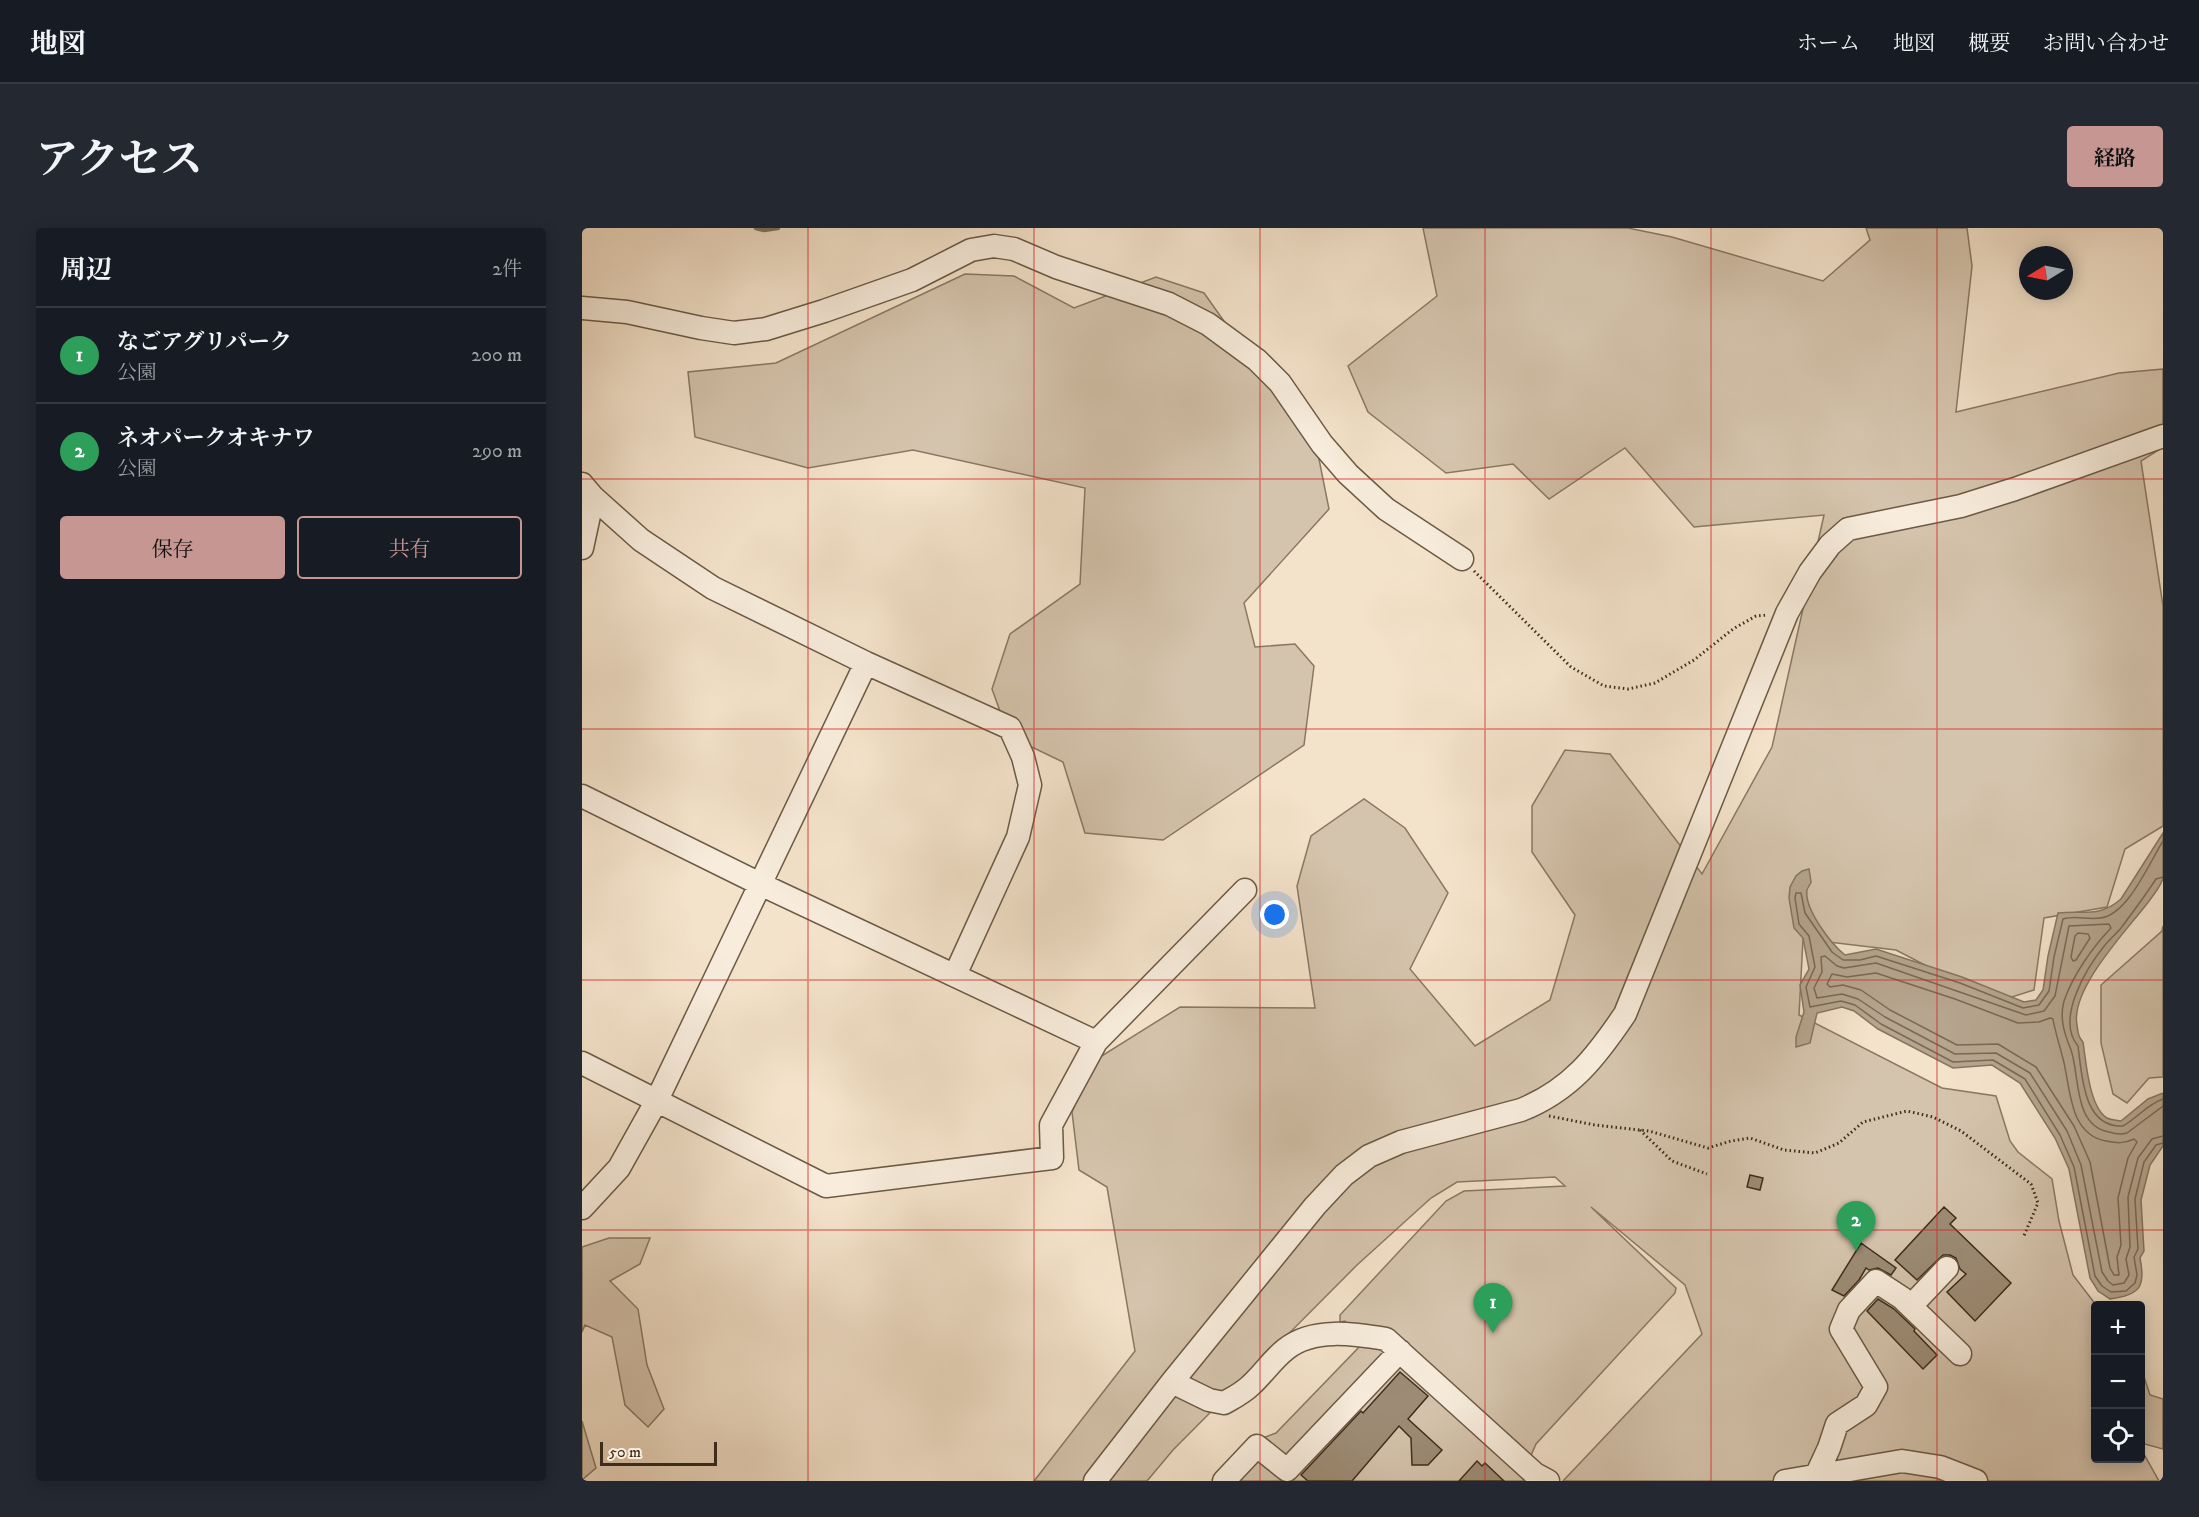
<!DOCTYPE html>
<html lang="ja">
<head>
<meta charset="utf-8">
<style>
	:root { --surface:#171b24; --page:#242831; --text:#f1f3f6; --muted:#9ea1a6; --line:#363941; --accent:#c59692 }
	body { margin:0; font-family:"IM FELL DW Pica","Noto Serif JP",serif; background:var(--page); color:var(--text) }
	.controls { position:absolute; right:18px; bottom:18px; display:grid; overflow:hidden; border-radius:6px; box-shadow:0 3px 15px #0003 }
	.controls button { width:54px; height:54px; display:grid; place-items:center; padding:0; border:0; border-bottom:2px solid var(--line); background:var(--surface); color:var(--text); font:30px sans-serif }
	.compass { position:absolute; left:1437px; top:18px; width:54px; height:54px; border-radius:50%; background:var(--surface); box-shadow:0 3px 15px #0003; rotate:260deg }
	.scale { position:absolute; left:18px; bottom:15px; width:117px; box-sizing:border-box; padding-left:6px; border:3px solid #3e2d1a; border-top:0; font-size:16px; line-height:21px; white-space:nowrap; color:#3e2d1a; -webkit-text-stroke:4px #f8eddd; paint-order:stroke }
	.you { position:absolute; left:693px; top:687px; width:21px; height:21px; margin:-15px; border:4px solid #fff; border-radius:50%; background:#1a73e8; box-shadow:0 0 0 9px #1a73e833 }
	.badge { display:grid; place-items:center; width:39px; height:39px; border-radius:50%; background:var(--accent); color:#fff; font-size:20px; font-weight:700 }
	.pin { position:absolute; translate:-50% -50px; filter:drop-shadow(0 2px 3px #0008) }
	.pin::after { content:''; position:absolute; top:32px; width:21px; height:18px; background:inherit; clip-path:polygon(0 0,100% 0,50% 100%) }
	.list { margin:0; padding:0; list-style:none }
	h2 { display:flex; justify-content:space-between; align-items:center; height:78px; margin:0; padding:0 24px; font-size:26px }
	h2 small { font-size:20px; font-weight:400; color:var(--muted) }
	.list li { display:grid; grid-template-columns:39px 1fr auto; gap:18px; align-items:center; box-sizing:border-box; height:96px; padding:0 24px; border-top:2px solid var(--line) }
	.list b { display:block; font-size:22px; white-space:nowrap }
	.list p { margin:0; font-size:20px; white-space:nowrap; color:var(--muted) }
	.list em { font-size:20px; font-style:normal; color:var(--muted) }
	.actions { display:flex; gap:12px; padding:18px 24px }
	.actions a { flex:1; padding:14px 0; border:2px solid var(--accent); border-radius:6px; text-align:center; font-size:21px; color:var(--accent) }
	.actions .main { background:var(--accent); color:#111 }
	.icon { flex:none; width:33px; height:33px; fill:none; stroke:currentColor; stroke-width:2; stroke-linecap:round; stroke-linejoin:round }
	.map { position:relative; flex:none; width:1581px; height:1253px; overflow:hidden; border-radius:6px }
	header { display:flex; align-items:center; gap:36px; box-sizing:border-box; height:84px; padding:0 30px; background:var(--surface); border-bottom:2px solid var(--line) }
	header strong { font-size:28px }
	nav { display:flex; gap:33px; margin-inline-start:auto; font-size:21px }
	.intro { display:flex; align-items:center; justify-content:space-between; box-sizing:border-box; height:144px; padding:0 36px }
	h1 { margin:0; font-size:42px }
	.button { padding:15px 27px; border-radius:6px; background:var(--accent); color:#111; font-size:21px; font-weight:700 }
	main { display:flex; gap:36px; padding:0 36px }
	aside { flex:1; background:var(--surface); border-radius:6px; box-shadow:0 3px 15px #0003 }
	.map>svg:first-child { display:block }
	.green { fill:#d5c4ad; stroke:#8a7864; stroke-width:1.5 }
	.water { fill:#b6a58f; stroke:#867560; stroke-width:1.5 }
	.lines { fill:none; stroke-linecap:round; stroke-linejoin:round }
	.shore { stroke:#7a6954; stroke-width:1.5 }
	.stream { stroke:#867560; stroke-width:4.5 }
	.building { fill:#9d8c76; stroke:#3e2d1a; stroke-width:1.5 }
	.minor-casing { stroke:#6c5a46; stroke-width:25 }
	.path { stroke:#3e2d1a; stroke-width:3; stroke-dasharray:1.5 3; stroke-linecap:butt }
	.minor { stroke:#f8eddd; stroke-width:22 }
	.grid { fill:none; stroke:#d62828; stroke-width:1.5; stroke-opacity:0.55 }
</style>
</head>
<body>
<header>
<strong>地図</strong>
<nav><a>ホーム</a><a>地図</a><a>概要</a><a>お問い合わせ</a></nav>
</header>
<div class="intro"><h1>アクセス</h1><a class="button">経路</a></div>
<main>
<aside>
<h2>周辺<small>2件</small></h2>
<ul class="list">
<li><span class="badge" style="background:#2e9e5b">1</span><div><b>なごアグリパーク</b><p>公園</p></div><em>200 m</em></li>
<li><span class="badge" style="background:#2e9e5b">2</span><div><b>ネオパークオキナワ</b><p>公園</p></div><em>290 m</em></li>
</ul>
<div class="actions"><a class="main">保存</a><a>共有</a></div>
</aside>
<div class="map">
<svg width="1581" height="1253" viewBox="0 0 1581 1253">
	<rect width="100%" height="100%" fill="#f4e3cb"/>
	<filter id="stains"><feTurbulence type="fractalNoise" baseFrequency=".00333" numOctaves="4"/><feColorMatrix values="0 0 0 0 .2 0 0 0 0 .09 0 0 0 0 .02 0 0 0 .5 -.17"/></filter>
	<radialGradient id="worn" r=".72"><stop offset=".6" stop-color="#630" stop-opacity="0"/><stop offset="1" stop-color="#630" stop-opacity=".3"/></radialGradient>
	<path class="green" d="M841 0H1046L1090 9 1241 53 1288 12 1284 0H1385L1390 38 1374 184 1537 145 1581 141V219L1559 233 1581 378V598L1543 621 1525 679 1462 690 1452 762 1414 774 1314 722 1221 711 1217 787 1360 860 1414 868 1428 913 1436 924 1470 951 1477 993 1491 1047 1514 1077V1230H1558L1559 1221 1577 1253H981L1120 1106 1103 1057 1009 979 1094 1060 1093 1065 954 1216 947 1232 941 1253H636L673 1213 694 1205 779 1117 769 1116 763 1093 758 1094V1087L864 973 882 963 983 958 973 949 875 954 849 970 775 1037 591 1222 565 1253H452L553 1123 525 959 497 942 490 884 510 834 598 779 733 780 715 658 729 608 782 571 823 600 866 665 828 741 893 818 968 772 993 687 950 624V578L983 522 1028 526 1120 646 1190 519 1242 287 1112 299 1043 220 967 271 931 236 864 245 786 184 766 138 855 68Z
		M383 46 432 48 492 80 574 49 622 65 736 226 747 281 662 375 673 419 713 416 732 438 722 517 581 612 503 605 481 534 427 508 410 461 428 406 498 356 503 260 331 222 226 240 113 209 106 144 194 135Z
		M1581 698V849L1567 850 1545 875 1531 866 1519 815V757L1580 703Z
		M27 1010H68L58 1036 28 1053 56 1081 65 1137 82 1181 66 1199 43 1177 30 1109 3 1097 0 1104V1019Z
		M1559 1140 1568 1167 1581 1171V1221L1559 1215Z
		M0 1193 14 1240 0 1252Z"/>
	<path class="water" d="M1581 605C1581 617 1581 637 1581 650 1579 659 1569 670 1564 677 1543 704 1488 762 1495 797 1496 804 1496 809 1501 814 1504 833 1507 879 1525 890 1529 892 1535 892 1539 893L1566 871 1581 865V918L1568 937 1559 972 1562 1023 1558 1030C1564 1059 1558 1067 1528 1071L1516 1063 1508 1050 1487 941 1473 910 1438 855 1410 837 1371 840 1296 801 1272 783 1260 779 1235 785 1228 815 1214 819V809L1222 784 1218 757 1227 741 1221 710 1212 700 1207 670 1208 659 1214 648 1220 643 1227 641 1229 654C1229 655 1225 661 1225 662 1222 681 1249 716 1263 727L1294 721 1380 749 1442 774 1454 772 1461 762 1466 728 1476 685C1502 682 1517 690 1539 671Z"/>
	<g class="lines">
		<path class="shore" d="M1581 613C1567 635 1546 687 1518 690 1505 692 1493 687 1481 691L1472 729 1467 763 1457 777 1441 780 1378 755 1294 728 1278 732H1261L1250 724 1223 685 1219 665H1214L1213 670 1217 696 1227 708 1233 739 1224 759 1228 779 1259 773 1273 777 1299 796 1371 834 1411 832 1443 851 1478 907 1492 939 1513 1048 1520 1058 1529 1064 1544 1063 1553 1055 1555 1047 1552 1029 1556 1021 1553 971 1562 934 1574 917 1581 915
			M1581 649 1574 651C1563 668 1551 684 1539 700 1534 706 1528 711 1523 717 1505 739 1473 791 1496 818 1500 847 1501 900 1541 898 1555 890 1566 876 1581 871
			M1496 705 1506 706 1508 710 1494 732 1491 733 1489 729 1493 708Z
			M1294 745 1373 771 1436 795 1457 794 1468 790 1471 791C1473 803 1477 815 1480 827 1489 856 1485 906 1524 913 1535 915 1542 916 1552 911L1555 914 1546 930 1536 970 1539 1017 1535 1029 1537 1047H1532L1528 1040 1508 934 1492 898 1454 839 1416 816 1375 817 1308 782 1279 762 1261 757 1248 759 1245 756 1250 746 1265 749Z
			M1581 878 1545 905C1539 907 1533 906 1527 904 1491 898 1498 847 1489 822 1483 807 1477 791 1482 773 1491 747 1510 720 1529 700L1527 696 1487 698 1473 768 1462 783 1444 787 1294 735 1262 740 1255 738 1243 728 1239 729 1240 744 1232 760 1235 770 1260 766 1276 771 1303 789 1373 826 1414 825 1448 845 1485 903 1499 937 1520 1044 1526 1053 1531 1057 1542 1055 1547 1047 1544 1031 1548 1019 1546 969 1556 930 1570 911 1581 908"/>
		<path class="stream" d="M174 0 182 2 196 0"/>
	</g>
	<path class="building" d="M1168 947 1181 950 1178 962 1165 959Z
		M1362 979 1374 990 1368 996 1429 1055 1393 1093 1365 1064 1384 1046 1378 1041 1374 1030 1368 1027H1361L1335 1052 1313 1032Z
		M1279 1015 1314 1040 1309 1047 1296 1040 1287 1042 1284 1040 1277 1052 1262 1068 1250 1062Z
		M1296 1071 1312 1081 1333 1101 1332 1103 1355 1127 1341 1141 1285 1083Z
		M818 1144 846 1168 826 1191 860 1222 846 1237H830L829 1210 817 1198 770 1253H726L719 1247 779 1183 781 1185Z
		M895 1233 900 1238 903 1235 922 1253H877Z"/>
	<g class="lines">
		<g class="minor-casing">
			<path id="minor" d="M0 80 45 84 119 100 152 105 184 101 242 83 330 52 389 22 412 18 432 21 474 39 587 76 626 96 675 132 698 155 740 216 766 246 804 281 880 331
				M0 256 11 269 59 312 131 360 284 435 428 500 441 529 448 557 436 609 373 747
				M0 320 11 269
				M0 568 178 656 514 814
				M0 835 244 958 470 930 469 897 514 814 663 662
				M0 980 37 940 75 872 284 435
				M1329 1078 1365 1040
				M590 1154 627 1172 642 1175C651 1170 661 1165 669 1157 681 1146 691 1131 704 1121 731 1099 773 1106 804 1111L953 1246 966 1253
				M1234 1248 1247 1220 1255 1196 1284 1177 1294 1159 1259 1101 1267 1082 1294 1053 1320 1070 1378 1126
				M513 1253 590 1154 733 978 762 947 787 928 819 914 939 882C989 862 1014 829 1043 786L1205 385 1228 344 1248 317 1266 301 1379 278 1433 261 1581 208
				M642 1253 675 1218 705 1242 818 1123
				M1203 1253 1320 1233 1358 1239 1394 1253"/>
		</g>
		<path class="path" d="M892 343 989 439 1022 458 1046 461 1073 455 1112 432 1151 401 1174 388 1186 387
			M967 888 1013 897 1067 903 1126 920 1149 913 1168 910 1202 922 1233 925 1257 915 1281 894 1325 883 1351 889 1379 903 1449 956 1456 975 1441 1010
			M1058 902 1090 933 1125 946"/>
		<use href="#minor" class="minor"/>
	</g>
	<path class="grid" d="M226 0V1253M452 0V1253M678 0V1253M903 0V1253M1129 0V1253M1355 0V1253M0 251H1581M0 501H1581M0 752H1581M0 1002H1581"/>
	<rect width="100%" height="100%" filter="url(#stains)"/>
	<rect width="100%" height="100%" fill="url(#worn)"/>
</svg>
<div class="controls">
<button>+</button>
<button>−</button>
<button><svg class="icon" aria-label="locate" viewBox="0 0 24 24"><circle cx="12" cy="12" r="6"/><path d="M12 2v4M12 18v4M2 12h4M18 12h4"/></svg></button>
</div>
<svg class="compass" viewBox="-18 -18 36 36"><path d="M0-13l5 13h-10z" fill="#e53935"/><path d="M0 13l5-13h-10z" fill="#9ea1a6"/></svg>
<div class="scale">50 m</div>
<div class="you"></div>
<div class="pin badge" style="left:911px;top:1105px;background:#2e9e5b">1</div>
<div class="pin badge" style="left:1274px;top:1023px;background:#2e9e5b">2</div>
</div>
</main>
</body>
</html>
